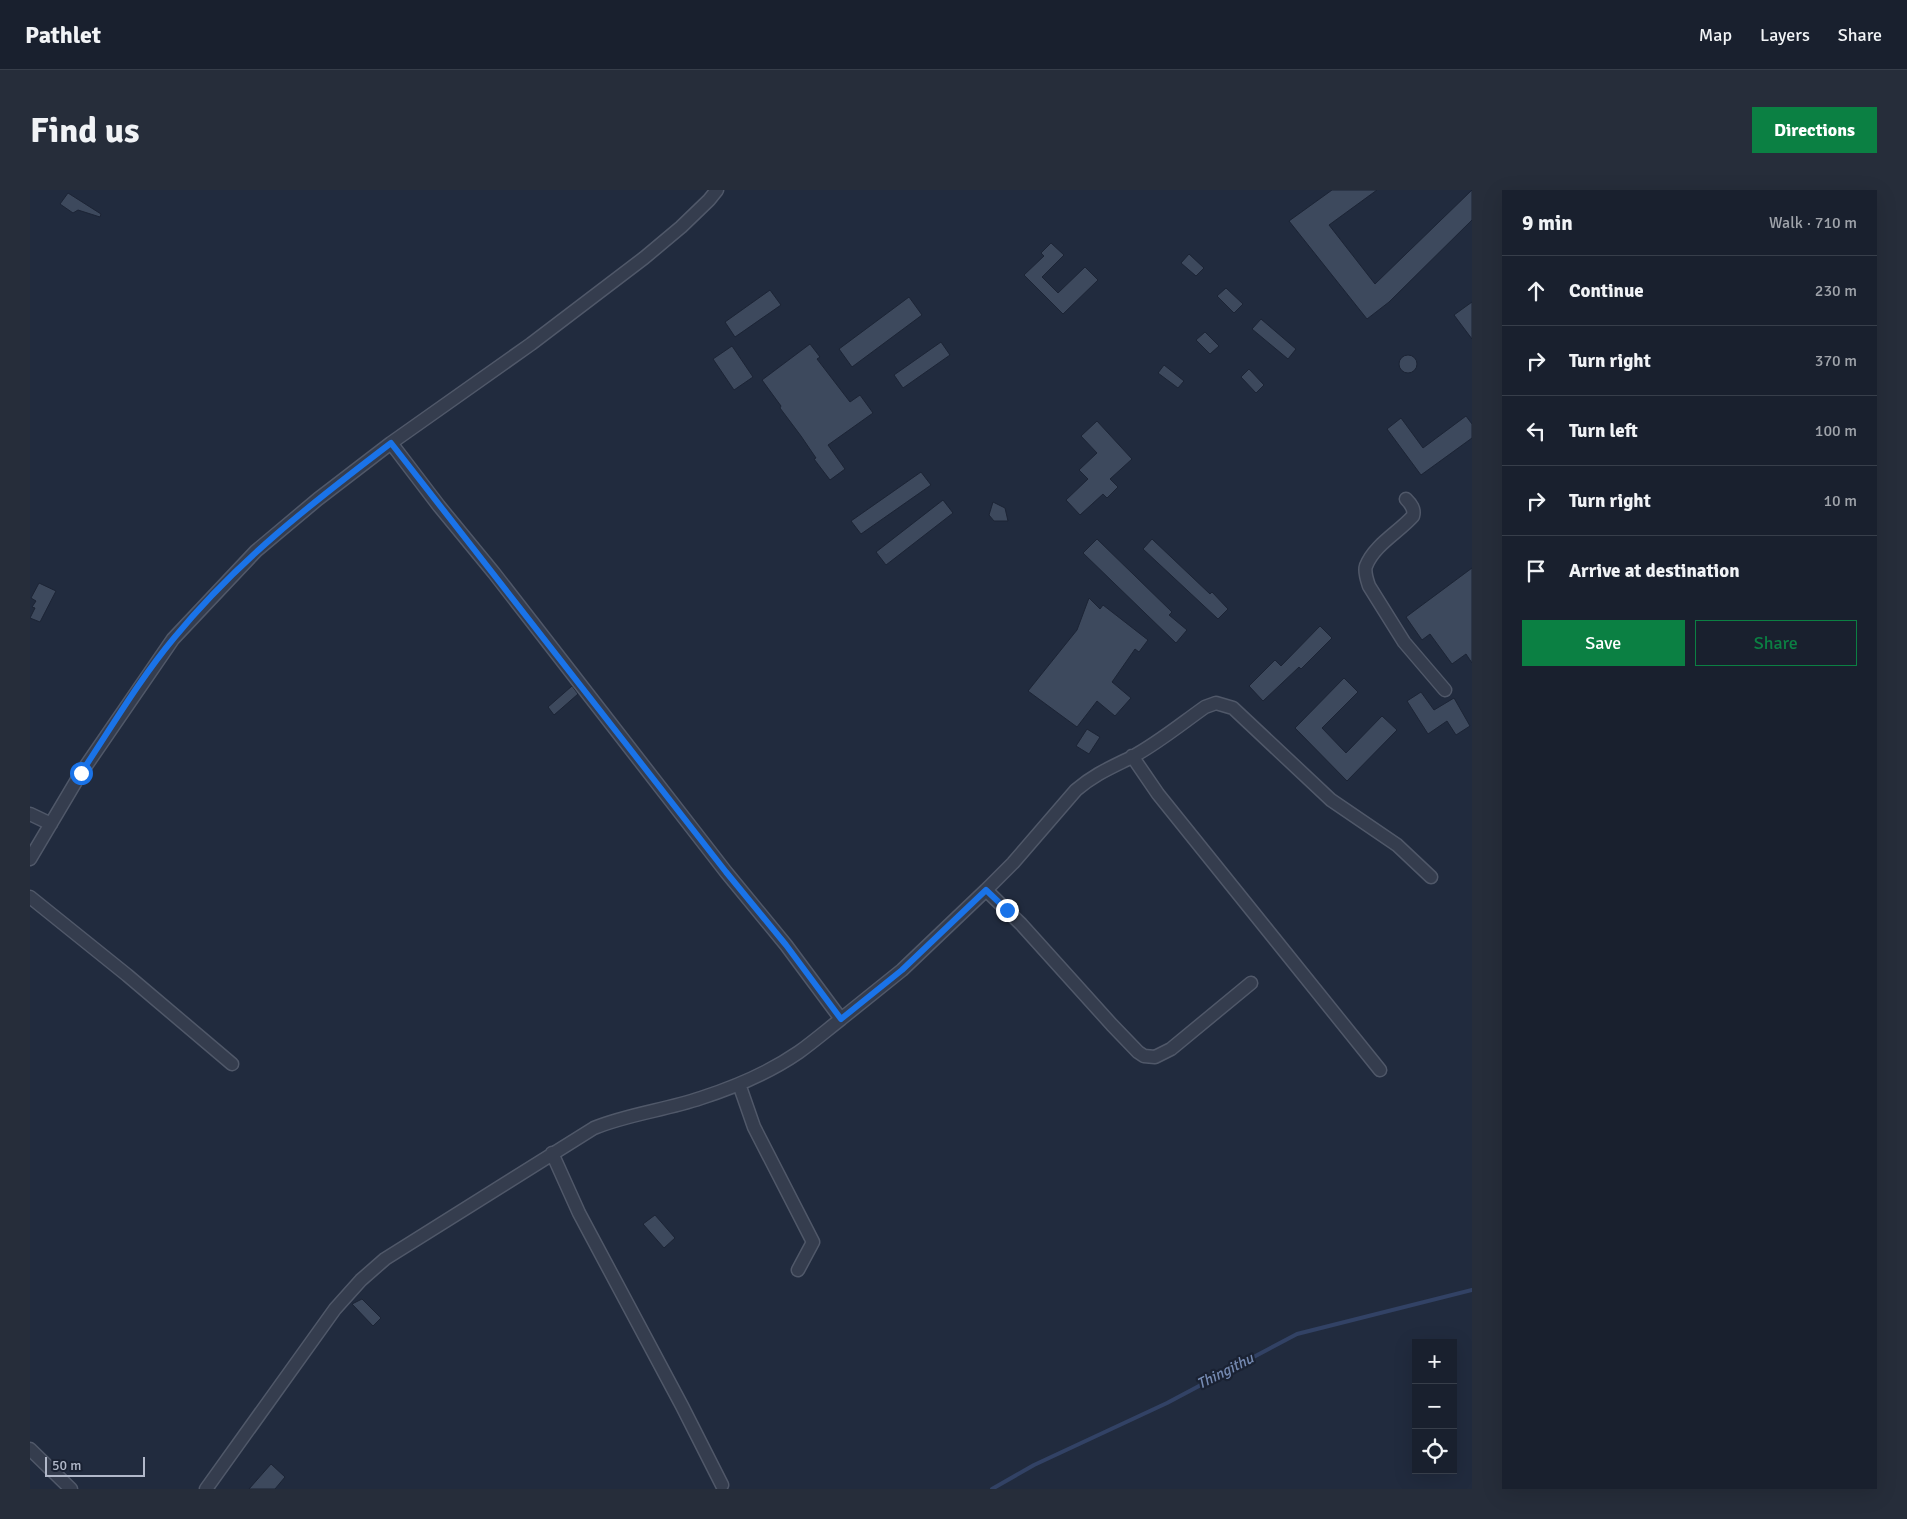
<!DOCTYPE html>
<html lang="en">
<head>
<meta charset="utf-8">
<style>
	:root { --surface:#19202e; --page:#262d3a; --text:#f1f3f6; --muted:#9fa3aa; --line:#373e4a; --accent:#0b8043 }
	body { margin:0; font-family:Signika,sans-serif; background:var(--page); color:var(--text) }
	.controls { position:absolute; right:15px; bottom:15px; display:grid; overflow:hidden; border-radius:0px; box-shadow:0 5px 20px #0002 }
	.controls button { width:45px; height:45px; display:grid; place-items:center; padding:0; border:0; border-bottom:1px solid var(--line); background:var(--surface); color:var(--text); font:25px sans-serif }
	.scale { position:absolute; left:15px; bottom:12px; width:100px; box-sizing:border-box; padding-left:5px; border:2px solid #b1b8c9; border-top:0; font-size:14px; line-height:18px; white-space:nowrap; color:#b1b8c9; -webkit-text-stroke:4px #1a2233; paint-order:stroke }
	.stop { position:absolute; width:15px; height:15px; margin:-11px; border:4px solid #1a73e8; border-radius:50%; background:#fff }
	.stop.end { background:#1a73e8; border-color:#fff; box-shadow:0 1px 5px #0008 }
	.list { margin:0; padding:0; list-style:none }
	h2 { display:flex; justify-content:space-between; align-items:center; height:65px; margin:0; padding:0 20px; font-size:21px }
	h2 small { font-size:16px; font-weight:400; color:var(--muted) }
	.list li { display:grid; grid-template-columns:32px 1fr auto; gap:15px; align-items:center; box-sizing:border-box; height:70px; padding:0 20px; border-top:1px solid var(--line) }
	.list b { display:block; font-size:19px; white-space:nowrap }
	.list em { font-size:16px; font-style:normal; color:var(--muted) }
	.actions { display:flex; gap:10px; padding:15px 20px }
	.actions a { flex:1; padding:11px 0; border:1px solid var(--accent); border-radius:0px; text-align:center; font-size:18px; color:var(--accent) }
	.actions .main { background:var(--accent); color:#fff }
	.icon { flex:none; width:28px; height:28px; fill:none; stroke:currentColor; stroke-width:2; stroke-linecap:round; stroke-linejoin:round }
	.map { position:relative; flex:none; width:1442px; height:1299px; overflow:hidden; border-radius:0px }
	header { display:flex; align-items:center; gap:30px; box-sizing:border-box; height:70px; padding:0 25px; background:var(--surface); border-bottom:1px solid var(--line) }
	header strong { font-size:24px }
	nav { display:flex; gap:28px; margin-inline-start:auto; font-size:18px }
	.intro { display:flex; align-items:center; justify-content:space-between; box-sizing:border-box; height:120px; padding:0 30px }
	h1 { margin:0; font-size:35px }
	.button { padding:12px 22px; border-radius:0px; background:var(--accent); color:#fff; font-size:18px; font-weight:700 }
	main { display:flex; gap:30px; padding:0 30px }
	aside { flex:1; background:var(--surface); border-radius:0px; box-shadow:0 5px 20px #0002 }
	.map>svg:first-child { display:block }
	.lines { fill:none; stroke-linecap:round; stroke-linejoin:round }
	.stream { stroke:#324265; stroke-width:4 }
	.building { fill:#3d495d; stroke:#1c2435 }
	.minor-casing { stroke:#505869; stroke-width:15 }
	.minor { stroke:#353d4e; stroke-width:12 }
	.route { stroke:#1a73e8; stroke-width:6 }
	.labels { text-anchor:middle; stroke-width:4.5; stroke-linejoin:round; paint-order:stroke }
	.water-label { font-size:15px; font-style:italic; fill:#768bb3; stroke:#1a2233 }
</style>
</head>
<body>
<header>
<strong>Pathlet</strong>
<nav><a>Map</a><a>Layers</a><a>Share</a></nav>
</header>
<div class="intro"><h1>Find us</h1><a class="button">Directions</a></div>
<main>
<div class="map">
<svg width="1442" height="1299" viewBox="0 0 1442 1299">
	<rect width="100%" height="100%" fill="#212b3e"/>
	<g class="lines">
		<path class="stream" d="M962 1299 1004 1275 1137 1213 1267 1144 1442 1100"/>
	</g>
	<path class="building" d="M1302 0H1347L1299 35 1345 94 1442 0V30L1359 112 1337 129 1259 31Z
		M38 3 71 24 70 27 48 20 43 23 30 14Z
		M1021 53 1034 65 1012 87 1028 103 1055 77 1068 90 1033 124 994 85 1014 66 1011 63Z
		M1159 64 1174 78 1166 86 1151 73Z
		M1196 98 1213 114 1204 123 1187 106Z
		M740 100 751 115 705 147 695 132Z
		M879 107 892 125 822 177 809 159Z
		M1442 112V149L1424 125Z
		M1231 129 1266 159 1258 169 1222 139Z
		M1175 142 1189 156 1180 164 1166 150Z
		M911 152 920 165 873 198 864 185Z
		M780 154 790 167 787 169 820 212 830 205 843 223 798 255 815 279 800 290 784 269 786 268 771 246 750 218 751 216 732 190Z
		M702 156 723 187 704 200 683 169Z
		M1369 174a9 9 0 1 1 18 0a9 9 0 1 1-18 0Z
		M1134 175 1154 191 1148 198 1128 183Z
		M1219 179 1234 195 1226 203 1211 187Z
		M1436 226 1442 234V248L1391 285 1357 239 1371 228 1393 258Z
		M1067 231 1102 269 1080 289 1088 297 1077 308 1073 304 1050 325 1036 310 1058 289 1049 280 1067 263 1051 246Z
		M891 282 901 295 831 344 821 331Z
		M913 310 923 323 856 375 846 362Z
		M963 312 975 318 978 331H964L959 325Z
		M1067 349 1142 422 1139 425 1157 440 1146 453 1053 363Z
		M1122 349 1180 404 1182 402 1198 419 1188 429 1113 359Z
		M1442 378V473L1436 464 1422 474 1400 444 1392 450 1376 427Z
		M9 393 26 401 10 432 0 428 5 418 2 417 6 411 1 408Z
		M1059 408 1070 419 1073 415 1118 450 1109 462 1105 459 1082 492 1101 508 1085 526 1067 511 1047 537 998 501 1047 440Z
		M1290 436 1302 448 1271 479 1269 477 1233 511 1219 496 1245 470 1251 476Z
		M1314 488 1328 502 1292 538 1316 563 1352 526 1367 540 1317 591 1265 538Z
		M542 496 548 504 524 525 518 517Z
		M1391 502 1404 520 1424 508 1440 536 1426 545 1417 531 1398 544 1377 511Z
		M1057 539 1070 547 1059 564 1046 556Z
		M625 1025 645 1048 634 1058 613 1034Z
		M332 1109 351 1128 343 1136 322 1114Z
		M241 1274 255 1287 245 1299H219Z"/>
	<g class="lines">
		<g class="minor-casing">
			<path id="minor" d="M361 253 409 316 464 383 696 682 756 755 811 829 872 780 956 700 983 673 1046 600C1065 584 1080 578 1102 567 1128 553 1151 534 1175 517L1186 513 1203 518 1301 610 1367 655 1401 687
				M1376 309C1381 314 1385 319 1383 326 1369 342 1344 355 1336 376 1334 382 1337 390 1339 396L1374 452 1415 500
				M1102 566 1128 604 1350 880
				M0 624 21 634
				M0 669 51 583 143 449 226 361 288 309 361 253 501 154 614 68 651 37 679 10 687 0
				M956 700 991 734 1082 835 1108 862 1114 866 1125 867 1141 859 1221 793
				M0 707 97 785 202 874
				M709 894 724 937 783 1052 768 1080
				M522 963 549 1023 652 1216 692 1295
				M0 1259 41 1299
				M176 1299 305 1119 331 1090 355 1069 564 938C598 924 636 920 671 908 705 897 740 882 769 862 783 852 797 840 811 829"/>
		</g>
		<use href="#minor" class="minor"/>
	</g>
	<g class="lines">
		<path class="route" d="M51 583C81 538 109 490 144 448 207 371 282 313 361 253L696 682 756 755 811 829 872 780 956 700 977 720"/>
	</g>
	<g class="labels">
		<g class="water-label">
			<text transform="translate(1195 1181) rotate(-27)" y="5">Thingithu</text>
		</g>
	</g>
</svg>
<div class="controls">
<button>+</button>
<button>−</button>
<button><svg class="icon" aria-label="locate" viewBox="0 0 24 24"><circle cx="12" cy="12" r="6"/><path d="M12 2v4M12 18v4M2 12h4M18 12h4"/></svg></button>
</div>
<div class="scale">50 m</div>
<div class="stop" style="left:51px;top:583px"></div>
<div class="stop end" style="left:977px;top:720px"></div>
</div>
<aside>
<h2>9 min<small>Walk · 710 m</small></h2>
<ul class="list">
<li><svg class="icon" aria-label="ahead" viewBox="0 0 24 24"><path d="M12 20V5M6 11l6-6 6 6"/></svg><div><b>Continue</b></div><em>230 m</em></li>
<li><svg class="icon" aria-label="right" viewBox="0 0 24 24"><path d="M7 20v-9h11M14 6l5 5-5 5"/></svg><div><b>Turn right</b></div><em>370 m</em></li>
<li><svg class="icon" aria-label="left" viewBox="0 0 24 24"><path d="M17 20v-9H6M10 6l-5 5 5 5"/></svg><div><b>Turn left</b></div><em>100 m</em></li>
<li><svg class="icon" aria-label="right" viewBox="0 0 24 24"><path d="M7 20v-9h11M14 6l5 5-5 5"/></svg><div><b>Turn right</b></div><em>10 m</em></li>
<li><svg class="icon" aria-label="arrive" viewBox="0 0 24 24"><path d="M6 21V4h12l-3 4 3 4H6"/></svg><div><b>Arrive at destination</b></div></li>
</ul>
<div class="actions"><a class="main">Save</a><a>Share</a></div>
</aside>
</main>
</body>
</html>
